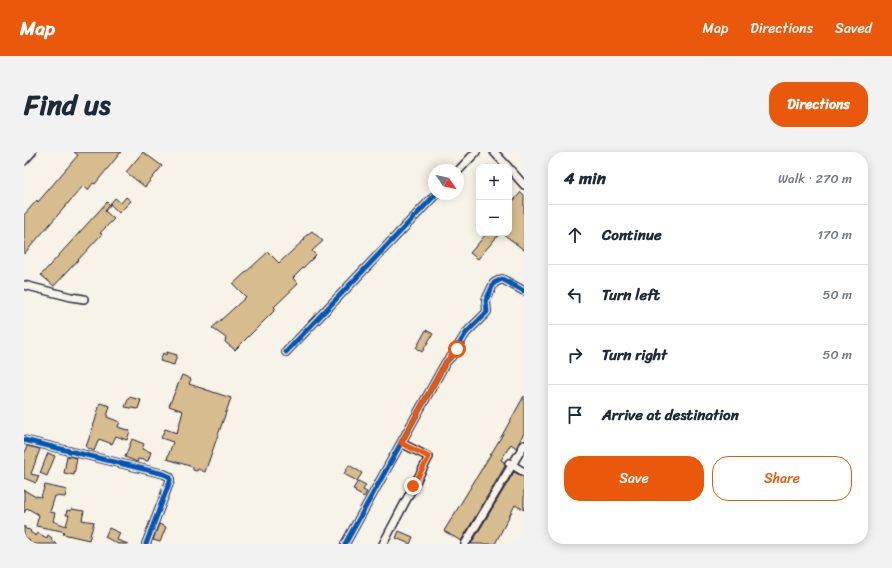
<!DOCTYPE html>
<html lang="en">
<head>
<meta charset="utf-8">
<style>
	:root { --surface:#fff; --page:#f2f2f3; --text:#1f2937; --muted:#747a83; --line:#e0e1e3; --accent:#ea580c }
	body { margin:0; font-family:Sriracha,sans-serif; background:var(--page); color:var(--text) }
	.controls { position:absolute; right:12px; top:12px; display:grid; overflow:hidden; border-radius:8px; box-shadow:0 2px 10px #0003 }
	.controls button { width:36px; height:36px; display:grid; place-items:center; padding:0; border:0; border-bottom:1px solid var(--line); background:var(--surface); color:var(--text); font:20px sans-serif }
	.compass { position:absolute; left:404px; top:12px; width:36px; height:36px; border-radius:50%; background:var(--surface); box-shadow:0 2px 10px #0003; rotate:124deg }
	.stop { position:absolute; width:12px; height:12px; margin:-9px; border:3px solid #ea580c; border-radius:50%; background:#fff }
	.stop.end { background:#ea580c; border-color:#fff; box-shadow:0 1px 4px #0008 }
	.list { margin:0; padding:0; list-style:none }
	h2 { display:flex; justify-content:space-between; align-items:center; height:52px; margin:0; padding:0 16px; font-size:17px }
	h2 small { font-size:13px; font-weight:400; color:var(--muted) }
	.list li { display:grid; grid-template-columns:26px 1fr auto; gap:12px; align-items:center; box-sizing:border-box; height:60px; padding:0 16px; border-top:1px solid var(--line) }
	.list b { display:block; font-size:15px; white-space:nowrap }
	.list em { font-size:13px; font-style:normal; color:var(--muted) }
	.actions { display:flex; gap:8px; padding:12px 16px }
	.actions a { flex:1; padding:9px 0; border:1px solid var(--accent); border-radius:16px; text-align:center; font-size:14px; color:var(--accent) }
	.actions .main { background:var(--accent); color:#fff }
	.icon { flex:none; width:22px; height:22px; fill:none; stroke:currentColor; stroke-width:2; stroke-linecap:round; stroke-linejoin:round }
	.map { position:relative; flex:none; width:500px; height:392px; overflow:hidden; border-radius:16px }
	header { display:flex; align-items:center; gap:24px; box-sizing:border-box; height:56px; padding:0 20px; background:var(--accent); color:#fff }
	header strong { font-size:19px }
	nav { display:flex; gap:22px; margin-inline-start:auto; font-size:14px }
	.intro { display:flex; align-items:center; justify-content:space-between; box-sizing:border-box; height:96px; padding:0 24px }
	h1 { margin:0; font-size:28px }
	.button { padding:10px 18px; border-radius:16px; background:var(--accent); color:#fff; font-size:14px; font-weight:700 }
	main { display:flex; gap:24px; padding:0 24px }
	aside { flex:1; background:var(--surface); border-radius:16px; box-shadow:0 2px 10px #0003 }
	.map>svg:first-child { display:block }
	.building { fill:#d7bc8d; stroke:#22223b }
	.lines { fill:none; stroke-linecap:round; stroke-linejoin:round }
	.minor-casing { stroke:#22223b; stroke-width:10 }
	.minor { stroke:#f7f3e8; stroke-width:7 }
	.cycleway-casing { stroke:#f7f3e8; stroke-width:8 }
	.cycleway { stroke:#0057b8; stroke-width:5 }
	.route { stroke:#ea580c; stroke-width:5 }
</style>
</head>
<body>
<header>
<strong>Map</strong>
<nav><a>Map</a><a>Directions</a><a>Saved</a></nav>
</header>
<div class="intro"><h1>Find us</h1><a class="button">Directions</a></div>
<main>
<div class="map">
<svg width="500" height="392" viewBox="0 0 500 392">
	<rect width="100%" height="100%" fill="#f7f3e8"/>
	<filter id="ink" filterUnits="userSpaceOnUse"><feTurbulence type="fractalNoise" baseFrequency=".025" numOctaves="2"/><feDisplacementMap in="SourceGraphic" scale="8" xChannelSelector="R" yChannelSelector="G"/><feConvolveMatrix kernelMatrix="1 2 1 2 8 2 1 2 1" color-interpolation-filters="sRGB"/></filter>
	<g filter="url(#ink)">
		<path class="building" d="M50 0H97L71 32 69 31 64 38 59 34 0 102V63L13 48 14 50 54 3Z
			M119 0 138 14 121 35 102 20Z
			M497 40 500 43V98L478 81H485V54Z
			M102 45 107 49 95 61 86 52 91 46 97 51Z
			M83 50 86 53 81 59 90 67 76 81 78 82 30 134 17 123Z
			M288 79 299 89 288 99 292 103 269 126 274 132 250 155 252 157 211 198 201 190 202 186 188 176 222 145 209 132 244 100 255 111 281 87 279 86Z
			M463 81H476L454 107 446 101Z
			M402 178 409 182 398 200 392 196Z
			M143 200 153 203 150 213 136 209 139 201 142 203Z
			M158 223 167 227 165 232 207 246 181 320 174 317 173 319 169 318V315L143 307 149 290 137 286 141 277 153 281 159 259 145 254Z
			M500 244V281L492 296 487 292 477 308 480 310 481 314 437 389 420 379 476 287Z
			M105 245 117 248 114 257 101 255Z
			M76 251 86 254 83 265 96 270 94 275 106 279 103 288 92 284 88 292 75 287 70 299 62 295 71 269Z
			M108 287 120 292 118 297 127 300 124 309 114 307 113 310 101 305Z
			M3 294 16 297 7 322 15 324 12 331 0 326V303Z
			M24 301 31 304 23 324 16 321Z
			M43 304 53 306 50 323 40 321Z
			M325 313 338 321 333 329 320 322Z
			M490 320 500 325V358L491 353 471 392H447Z
			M334 329 342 333 339 338 343 340 340 345 331 340 332 338 329 337Z
			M21 333 43 338 41 345 31 344 26 360 31 361 29 369 42 374 45 363H42L43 358 47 359V357L60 359 58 368 70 370 65 388 39 382 41 380 38 379 12 374 15 363 3 356 0 361V338L12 345V344L17 345Z
			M135 372 142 375 136 390 129 388Z
			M0 374 3 378 4 377 7 379 6 380 12 384 14 381 23 386 24 383 28 386 27 388 33 392H4L6 389 0 384Z
			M85 376 96 381 93 388 104 392H94L81 385Z
			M375 379 389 385 386 392 372 386Z"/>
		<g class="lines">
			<g class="minor-casing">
				<path id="minor" d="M470 0 484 15
					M0 9 8 0
					M485 16 500 33
					M434 19 452 0
					M0 133 47 145 60 147
					M262 200 412 42
					M0 288 140 322 146 325V329L122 392
					M485 311 500 320
					M321 392 422 210 428 204 442 181 463 160 462 148 470 131 478 127 500 139
					M359 392 405 305 377 291
					M441 392 500 293"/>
			</g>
			<use href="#minor" class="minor"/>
			<g class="cycleway-casing">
				<path id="cycleway" d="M262 200 412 42
					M0 288 140 322 146 325V329L122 392
					M321 392 422 210 428 204 442 181 463 160 462 148 470 131 478 127 500 139"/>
			</g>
			<use href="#cycleway" class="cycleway"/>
		</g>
	</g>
	<g class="lines" filter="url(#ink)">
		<path class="route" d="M389 334 405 305 377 291 422 210 433 197"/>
	</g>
</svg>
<div class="controls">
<button>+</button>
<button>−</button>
</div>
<svg class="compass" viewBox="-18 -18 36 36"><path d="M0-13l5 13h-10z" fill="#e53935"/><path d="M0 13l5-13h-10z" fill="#747a83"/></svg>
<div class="stop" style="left:433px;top:197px"></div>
<div class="stop end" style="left:389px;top:334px"></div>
</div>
<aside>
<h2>4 min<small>Walk · 270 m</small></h2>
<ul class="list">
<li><svg class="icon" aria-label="ahead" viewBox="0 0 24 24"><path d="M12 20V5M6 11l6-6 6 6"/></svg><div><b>Continue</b></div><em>170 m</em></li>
<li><svg class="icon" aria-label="left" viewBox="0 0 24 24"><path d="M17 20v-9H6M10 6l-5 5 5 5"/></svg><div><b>Turn left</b></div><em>50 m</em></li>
<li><svg class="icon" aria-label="right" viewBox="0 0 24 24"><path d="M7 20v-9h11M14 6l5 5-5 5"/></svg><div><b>Turn right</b></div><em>50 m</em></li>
<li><svg class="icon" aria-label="arrive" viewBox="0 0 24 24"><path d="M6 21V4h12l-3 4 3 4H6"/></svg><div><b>Arrive at destination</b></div></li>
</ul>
<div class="actions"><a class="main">Save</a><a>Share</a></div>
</aside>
</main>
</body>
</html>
